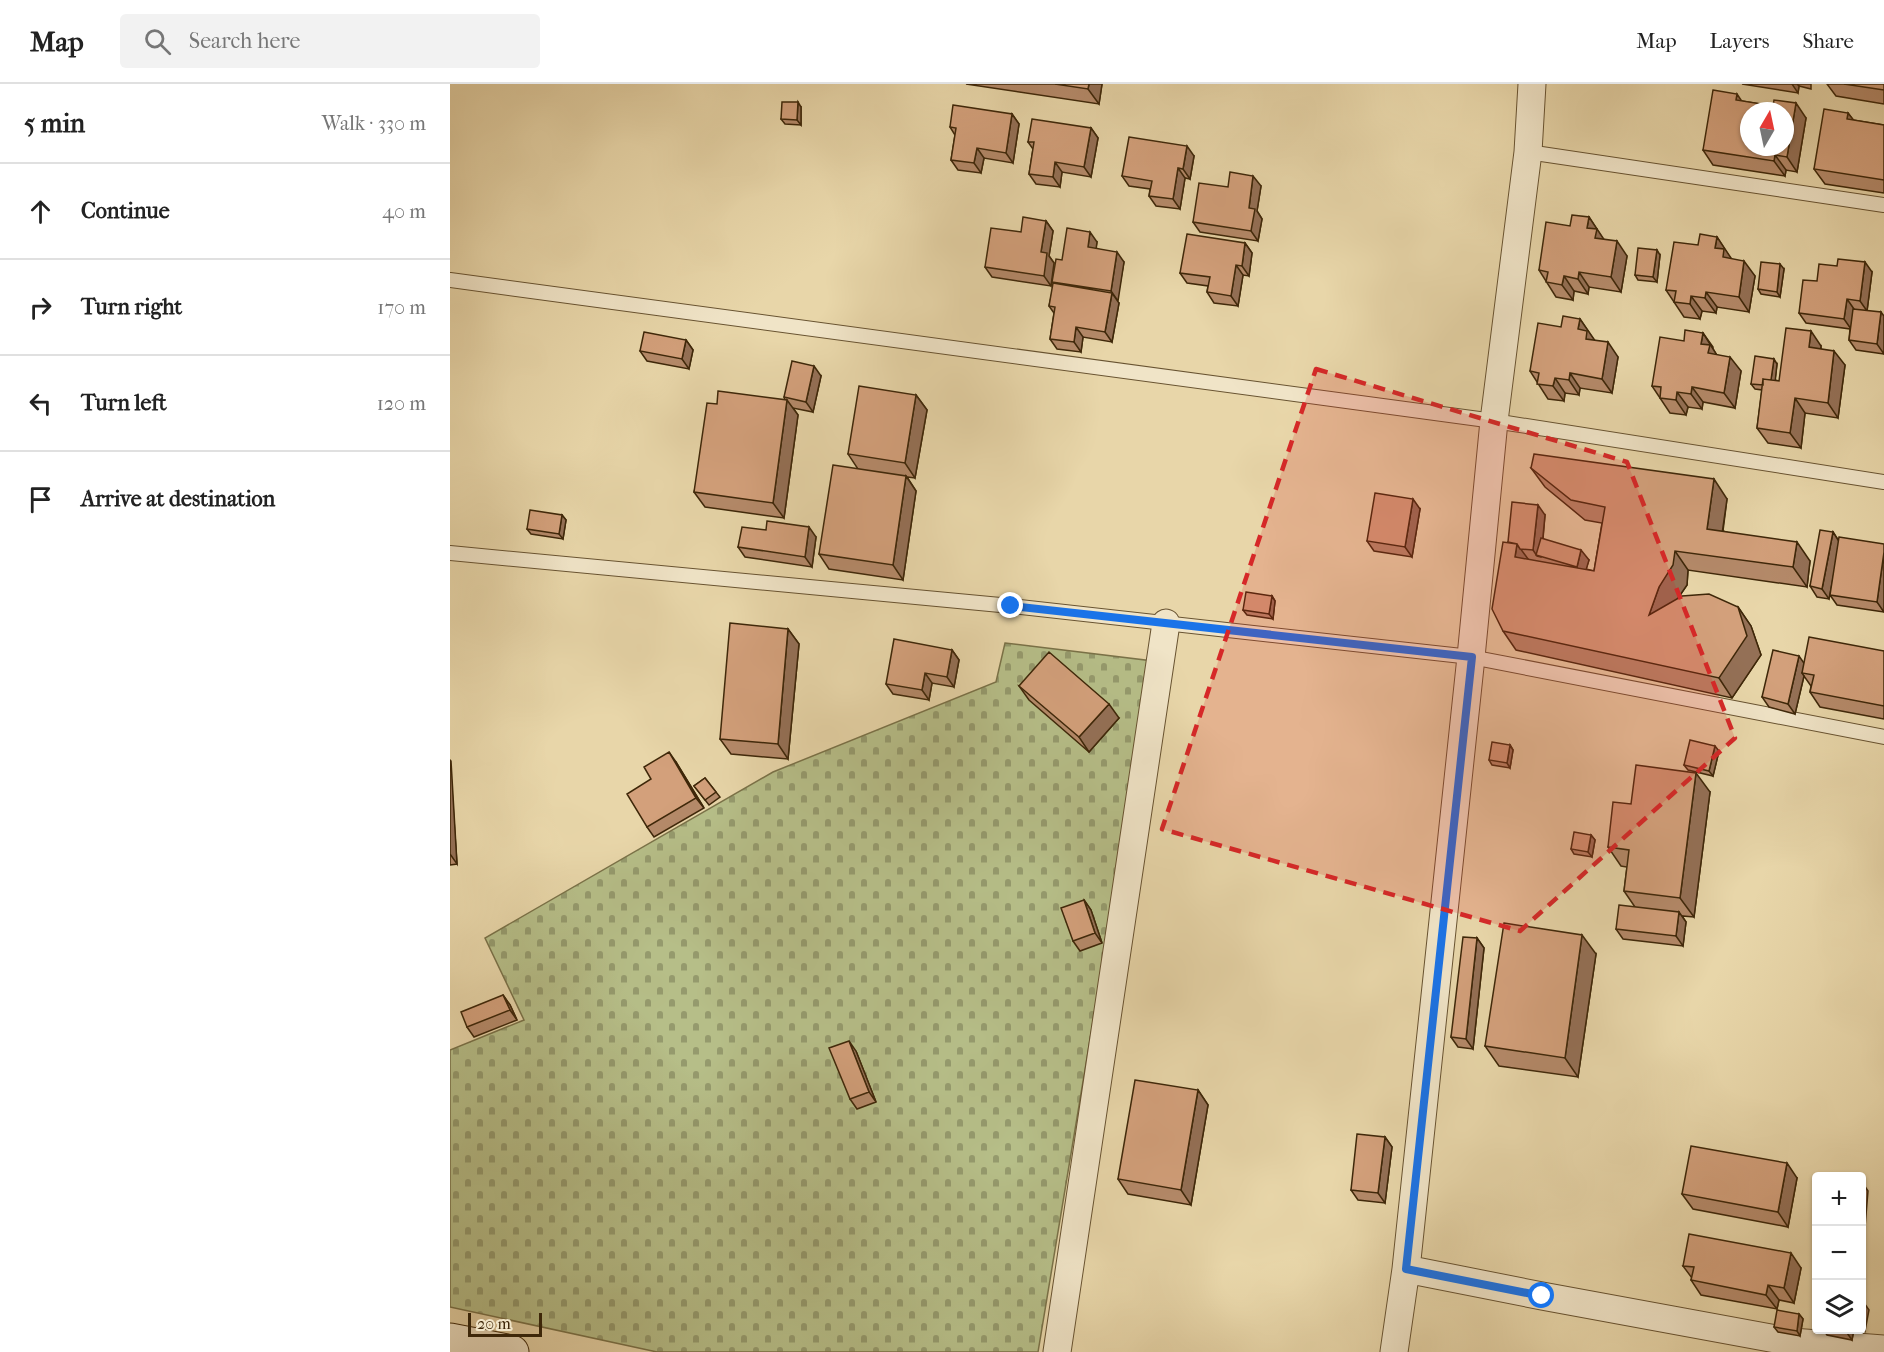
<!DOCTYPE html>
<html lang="en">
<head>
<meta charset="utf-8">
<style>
	:root { --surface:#fff; --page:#f2f2f2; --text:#222; --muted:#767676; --line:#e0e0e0 }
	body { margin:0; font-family:"IM FELL French Canon",serif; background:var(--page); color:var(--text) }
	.controls { position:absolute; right:18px; bottom:18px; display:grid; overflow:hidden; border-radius:6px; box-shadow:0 2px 4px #0004 }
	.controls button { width:54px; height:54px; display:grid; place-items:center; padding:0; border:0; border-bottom:2px solid var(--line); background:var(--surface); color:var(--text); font:30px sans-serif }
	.compass { position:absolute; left:1290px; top:18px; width:54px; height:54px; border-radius:50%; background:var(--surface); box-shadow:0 2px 4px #0004; rotate:9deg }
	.scale { position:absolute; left:18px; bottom:15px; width:74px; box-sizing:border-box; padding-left:6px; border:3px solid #3e2709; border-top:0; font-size:16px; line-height:21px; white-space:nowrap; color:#3e2709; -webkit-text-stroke:4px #f0e4c7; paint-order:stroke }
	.stop { position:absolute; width:18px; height:18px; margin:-14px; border:4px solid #1a73e8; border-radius:50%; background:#fff }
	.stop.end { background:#1a73e8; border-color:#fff; box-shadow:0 2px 6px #0008 }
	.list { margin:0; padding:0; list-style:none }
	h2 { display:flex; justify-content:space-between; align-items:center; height:78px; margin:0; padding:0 24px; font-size:26px }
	h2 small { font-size:20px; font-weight:400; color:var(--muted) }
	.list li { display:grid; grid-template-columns:39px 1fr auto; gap:18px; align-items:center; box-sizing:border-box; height:96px; padding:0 24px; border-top:2px solid var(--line) }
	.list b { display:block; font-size:22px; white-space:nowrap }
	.list em { font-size:20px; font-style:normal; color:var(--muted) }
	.icon { flex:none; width:33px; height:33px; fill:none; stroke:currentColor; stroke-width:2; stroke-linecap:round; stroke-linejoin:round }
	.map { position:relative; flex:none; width:1434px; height:1268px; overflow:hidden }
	header { display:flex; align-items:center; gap:36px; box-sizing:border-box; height:84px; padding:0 30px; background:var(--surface); border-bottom:2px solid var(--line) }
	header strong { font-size:28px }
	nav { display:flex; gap:33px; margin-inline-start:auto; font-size:21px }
	.search { width:420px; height:54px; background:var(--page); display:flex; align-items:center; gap:15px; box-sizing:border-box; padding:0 21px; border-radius:6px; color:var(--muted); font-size:22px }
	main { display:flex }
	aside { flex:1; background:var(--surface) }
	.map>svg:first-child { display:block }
	.cemetery { fill:url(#cemetery-stones); stroke:#7a7248; stroke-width:1.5 }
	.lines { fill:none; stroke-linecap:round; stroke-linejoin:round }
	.service-casing { stroke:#685331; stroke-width:16 }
	.minor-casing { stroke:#685331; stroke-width:29 }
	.secondary-casing { stroke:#3e2709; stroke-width:35 }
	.service { stroke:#f0e4c7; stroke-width:14 }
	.minor { stroke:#f0e4c7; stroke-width:27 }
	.secondary { stroke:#f0e4c7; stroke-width:33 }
	.wall { fill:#b58a6a; stroke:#3e2709; stroke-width:1.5 }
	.shaded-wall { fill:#947056; stroke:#3e2709; stroke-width:1.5 }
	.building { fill:#d3a07b; stroke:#3e2709; stroke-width:1.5; fill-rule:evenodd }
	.route { stroke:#1a73e8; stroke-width:8 }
	.marked { fill:#d62828; fill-opacity:0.2; stroke:#d62828; stroke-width:4.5; stroke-dasharray:12 8; stroke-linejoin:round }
</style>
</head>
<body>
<header>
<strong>Map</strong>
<div class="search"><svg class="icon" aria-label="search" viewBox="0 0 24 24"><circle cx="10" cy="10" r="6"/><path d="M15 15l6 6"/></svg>Search here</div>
<nav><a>Map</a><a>Layers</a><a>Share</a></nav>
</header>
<main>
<aside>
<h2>5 min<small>Walk · 330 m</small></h2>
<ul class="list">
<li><svg class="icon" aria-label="ahead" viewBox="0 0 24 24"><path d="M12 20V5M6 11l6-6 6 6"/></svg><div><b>Continue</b></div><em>40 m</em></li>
<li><svg class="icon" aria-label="right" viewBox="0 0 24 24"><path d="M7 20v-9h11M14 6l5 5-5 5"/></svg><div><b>Turn right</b></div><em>170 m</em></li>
<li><svg class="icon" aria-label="left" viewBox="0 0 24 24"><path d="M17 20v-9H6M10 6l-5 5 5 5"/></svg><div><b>Turn left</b></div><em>120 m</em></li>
<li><svg class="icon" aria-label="arrive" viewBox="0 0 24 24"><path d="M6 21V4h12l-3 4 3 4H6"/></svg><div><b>Arrive at destination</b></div></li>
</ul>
</aside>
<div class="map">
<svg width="1434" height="1268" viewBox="0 0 1434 1268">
	<defs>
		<pattern id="cemetery-stones" width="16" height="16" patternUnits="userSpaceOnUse" patternTransform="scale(1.5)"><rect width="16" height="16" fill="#b6be88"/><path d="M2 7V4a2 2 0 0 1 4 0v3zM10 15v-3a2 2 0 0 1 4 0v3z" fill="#959a6d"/></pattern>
	</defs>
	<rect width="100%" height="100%" fill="#e8d6a9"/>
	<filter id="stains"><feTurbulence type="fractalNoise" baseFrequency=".00333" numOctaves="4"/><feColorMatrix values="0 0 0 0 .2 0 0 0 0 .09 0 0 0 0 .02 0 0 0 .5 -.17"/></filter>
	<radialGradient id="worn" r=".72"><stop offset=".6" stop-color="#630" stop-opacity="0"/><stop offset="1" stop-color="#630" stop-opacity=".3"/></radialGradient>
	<path class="cemetery" d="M555 559 703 577 588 1268H207L0 1223V966L74 936 35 854 323 688 546 598Z"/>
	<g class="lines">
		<g class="service-casing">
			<path id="service" d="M1078 68 1434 121
				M0 196 1044 337 1434 398
				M0 469 561 522 1021 573 1434 653"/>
		</g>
		<g class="minor-casing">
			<path id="minor" d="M956 1185 1092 1212 1342 1258 1434 1265
				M607 1268 716 539
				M944 1268 956 1185 1021 573 1044 337 1078 68 1082 0"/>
		</g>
		<g class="secondary-casing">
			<path id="secondary" d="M0 1256 62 1268"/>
		</g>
		<use href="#service" class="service"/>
		<use href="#minor" class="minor"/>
		<use href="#secondary" class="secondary"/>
	</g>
	<path class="wall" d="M516 0H652L649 20Z
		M1292 0H1361V5L1349 2 1348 9Z
		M1377 0H1434V20L1386 12Z
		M1292 17 1323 22 1356 34 1347 88 1336 86 1335 92 1263 81 1253 66Z
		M351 23V41L335 40 331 35Z
		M1398 29 1403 36 1434 41V109L1375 100 1364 85Z
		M562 30 569 40 563 79 534 74 531 89 508 86 501 76 505 51 500 43Z
		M641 44 648 54 641 93 612 88 610 103 586 100 579 90 583 65 578 58Z
		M744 72 740 95 735 94 730 125 706 122 699 112 700 105 679 102 672 92Z
		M811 102 807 127 812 135 808 157 750 148 743 138 778 103Z
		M1139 133 1153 155 1177 172 1171 208 1139 203 1138 210 1124 207 1123 216 1106 213 1089 186 1120 142Z
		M596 137 603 147 599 172 604 179 601 202 542 193 535 183 571 148Z
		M1267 153 1281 175 1305 192 1299 228 1267 223 1266 229 1252 227 1250 235 1234 233 1216 206 1248 161Z
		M647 158 646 164 674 178 667 217 669 219 662 258 633 253 631 268 607 265 600 255 604 229 599 222 604 200 602 198 612 176Z
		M795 159 802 169 799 192 793 191 788 222 764 219 757 208 758 202 737 199 730 189Z
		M1210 171 1207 198 1188 196 1185 191Z
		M1334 185 1330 213 1311 210 1308 205Z
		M1422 188 1417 227 1434 232V270L1406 266 1399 256 1400 245 1356 239 1349 229Z
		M1130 235 1144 256 1168 273 1162 309 1130 304 1129 311 1115 309 1114 317 1098 315 1080 287 1111 243Z
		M1253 249 1263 263V265L1266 270 1291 287 1285 324 1253 318 1252 325 1238 323 1236 331 1220 329 1202 302 1234 257Z
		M236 256 243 266 239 285 197 277 190 267Z
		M1371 262V265L1395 281 1388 334 1355 329 1351 364 1318 359 1307 344 1312 306 1305 305 1301 300 1327 280 1325 296 1329 297Z
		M371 292 363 328 343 324 348 331 334 434 255 423 244 408 267 320 335 316 334 313Z
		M466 311 477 326 465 394 457 393 466 407 453 496 379 485 369 470 408 385 398 370Z
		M1081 384 1277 415 1273 447 1360 477 1357 503 1238 486 1237 501 1228 514 1288 523 1301 542 1311 571 1282 614 1066 566 1053 547 1058 458 1095 431 1093 455 1139 476 1136 485 1144 487 1152 439 1135 436 1095 403Z
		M970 425 962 473 924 467 917 457Z
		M112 431 116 436 113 455 81 450 77 445Z
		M316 446 366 453 362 483 295 473 288 463Z
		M1383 448 1434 528 1387 521 1380 511 1381 506 1379 515 1367 513 1360 502Z
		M822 512 825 517 823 535 797 531 793 526Z
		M338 545 349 560 338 675 281 670 270 655Z
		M502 566 509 576 504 603 482 599 479 616 443 610 436 600Z
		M1434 567V635L1370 623 1360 608 1361 602 1354 592 1345 630 1319 623 1312 613 1354 579Z
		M569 602 669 634 639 668 579 616Z
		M1060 661 1063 666 1060 684 1042 681 1039 676Z
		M1269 667 1263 692 1238 686 1234 681Z
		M0 676 7 780 0 781Z
		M226 678 254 724 204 753 197 743 201 695Z
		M255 694 270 713 259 721 244 702Z
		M1260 708 1244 833 1232 832 1236 838 1233 862 1173 855 1166 845 1185 823 1174 807 1177 783 1171 782 1158 763 1181 720Z
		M1141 751 1145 756 1142 773 1124 770 1121 765Z
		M634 816 641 826 652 859 630 867 623 857Z
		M1027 854 1034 864 1023 965 1008 963 1001 953Z
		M1146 870 1128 993 1049 982 1035 962Z
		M53 911 60 921 67 936 24 953 17 943Z
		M406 967 426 1018 407 1025 400 1015Z
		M748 1006 758 1021 741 1121 678 1110 668 1095Z
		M935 1053 942 1063 935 1119 908 1116 901 1106Z
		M1347 1094 1338 1143 1243 1125 1232 1110Z
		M1233 1182 1351 1184 1344 1219 1329 1216 1327 1225 1251 1211 1241 1196 1242 1194Z
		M1349 1230 1353 1235 1350 1252 1328 1248 1324 1243Z
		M1373 1245H1404L1402 1256 1377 1251Z"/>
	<path class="shaded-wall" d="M639 0H652L649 20 638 5Z
		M1342 0H1347L1349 2 1348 9Z
		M1287 10 1297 25 1286 16Z
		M348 18 351 23V41L347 36Z
		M1346 19 1356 34 1347 88 1337 73Z
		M1398 29 1409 43 1397 35Z
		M562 30 569 40 563 79 556 69Z
		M641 44 648 54 641 93 634 83Z
		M737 62 744 72 740 95 733 85Z
		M527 64 534 74 531 89 524 79Z
		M1325 71 1336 86 1335 92 1324 77Z
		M605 78 612 88 610 103 603 93Z
		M728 84 735 94 730 125 723 115Z
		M803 92 811 102 807 127 812 135 808 157 801 147 799 124Z
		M1139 133 1157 160 1155 169 1137 144Z
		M596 137 603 147 599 172 604 179 601 202 594 192 591 168Z
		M640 148 647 158 645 173 638 163Z
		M1267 153 1285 180 1283 188 1265 164Z
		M1167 157 1177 172 1171 208 1161 193Z
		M795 159 802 169 799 192 792 182Z
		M1207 166 1210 171 1207 198 1203 193Z
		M667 168 674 178 668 217 661 207Z
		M1294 177 1305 192 1299 228 1289 213Z
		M1415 178 1422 188 1417 227 1410 217Z
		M1330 180 1334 185 1330 213 1327 208Z
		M786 181 793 191 788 222 781 212Z
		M1129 188 1139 203 1138 210 1128 195Z
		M1114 192 1124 207 1123 216 1112 201Z
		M1256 208 1267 223 1266 229 1255 214Z
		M662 209 669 219 662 258 655 248Z
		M1241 212 1252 227 1250 235 1240 220Z
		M1397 215 1404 225 1401 245 1394 235Z
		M1431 228 1434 232V270L1427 260Z
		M1130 235 1148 261 1147 270 1128 245Z
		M626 243 633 253 631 268 624 258Z
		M1361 247 1371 262 1369 278 1359 263Z
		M1253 249 1270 276 1269 284 1251 260Z
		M236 256 243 266 239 285 232 275Z
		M1158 258 1168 273 1162 309 1152 295Z
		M1384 267 1395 281 1388 334 1378 319Z
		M1280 273 1291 287 1285 324 1274 309Z
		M1324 275 1327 280 1324 308 1320 302Z
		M364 282 371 292 363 328 356 318Z
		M1120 289 1130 304 1129 311 1119 296Z
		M1105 294 1115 309 1114 317 1103 302Z
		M1242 303 1253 318 1252 325 1241 310Z
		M1227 308 1238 323 1236 331 1226 316Z
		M466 311 477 326 465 394 455 379Z
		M1345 314 1355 329 1351 364 1340 349Z
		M337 316 348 331 334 434 323 419Z
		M456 392 466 407 453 496 443 481Z
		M1264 395 1277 415 1270 464 1257 445Z
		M963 415 970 425 962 473 955 463Z
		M1088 421 1095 431 1091 473 1087 472 1083 466Z
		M112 431 116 436 113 455 109 450Z
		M359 443 366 453 362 483 355 473Z
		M1383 448 1390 459 1379 515 1372 505Z
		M1347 458 1360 477 1357 503 1343 483Z
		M1067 460 1081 479 1065 473Z
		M1131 466 1139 476 1134 493 1127 483Z
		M1225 467 1238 486 1237 501 1222 523 1199 531 1209 503Z
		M1434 468V528L1427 518Z
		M822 512 825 517 823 535 819 530Z
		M1288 523 1301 542 1311 571 1282 614 1269 594Z
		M338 545 349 560 338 675 328 660Z
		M502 566 509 576 504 603 497 593Z
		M1349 572 1356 582 1352 589 1354 592 1345 630 1338 620Z
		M475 589 482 599 479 616 472 606Z
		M659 620 669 634 639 668 629 653Z
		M1060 661 1063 666 1060 684 1057 679Z
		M1265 662 1269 667 1263 692 1259 687Z
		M219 668 226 678 254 724 246 714Z
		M0 676 1 677 7 780 0 770Z
		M1246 689 1260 708 1244 833 1230 814Z
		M1141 751 1145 756 1142 773 1138 768Z
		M634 816 641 826 652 859 645 849Z
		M1229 828 1236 838 1233 862 1226 852Z
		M1132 851 1146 870 1128 993 1115 974Z
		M1027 854 1034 864 1023 965 1016 955Z
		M53 911 60 921 67 936 60 926Z
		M399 957 406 967 426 1018 419 1008Z
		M748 1006 758 1021 741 1121 731 1106Z
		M935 1053 942 1063 935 1119 928 1109Z
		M1337 1079 1347 1094 1338 1143 1328 1128Z
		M1412 1098 1418 1107 1413 1167 1412 1165Z
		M1341 1169 1351 1184 1344 1219 1334 1204Z
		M1318 1201 1329 1216 1327 1225 1316 1211Z
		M1412 1216 1419 1226 1415 1247 1412 1242Z
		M1349 1230 1353 1235 1350 1252 1347 1247Z
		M1404 1245 1402 1256 1395 1246Z"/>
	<path class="building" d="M605 0H639L638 5Z
		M1394 0H1434V6Z
		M1263 6 1287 10 1286 16 1323 22 1324 16 1346 19 1337 73 1325 71 1324 77 1253 66ZM1299 27H1335V63H1299Z
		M332 18H348L347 36 331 35Z
		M503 21 562 30 556 69 527 64 524 79 501 76 506 44 500 43Z
		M1374 25 1398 29 1397 35 1434 41V96L1364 85Z
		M582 35 641 44 634 83 605 78 603 93 579 90 584 58H578Z
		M679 53 737 62 733 85 728 84 723 115 699 112 702 97 672 92Z
		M780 88 803 92 799 124 805 125 801 147 743 138 749 99 778 103Z
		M1122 131 1139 133 1137 144 1147 145 1145 154 1167 157 1161 193 1129 188 1128 195 1114 192 1112 201 1096 198 1098 188 1089 186 1096 138 1120 142Z
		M573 133 596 137 591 168 597 169 594 192 535 183 541 144 571 148Z
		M617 144 640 148 638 163 667 168 661 207 602 198 606 175 612 176Z
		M737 150 795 159 792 182 786 181 781 212 757 208 760 193 730 189Z
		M1250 150 1267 153 1265 164 1274 165 1273 173 1294 177 1289 213 1256 208 1255 214 1241 212 1240 220 1224 218 1226 207 1216 206 1224 158 1248 161Z
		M1188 164 1207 166 1203 193 1185 191Z
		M1388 175 1415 178 1410 217 1397 215 1394 235 1349 229 1353 196 1367 197 1369 180 1387 182Z
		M1311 178 1330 180 1327 208 1308 205Z
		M603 199 662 209 655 248 626 243 624 258 600 255 605 223 599 222Z
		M1403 225 1431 228 1427 260 1399 256Z
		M1113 232 1130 235 1128 245 1137 247 1136 255 1158 258 1152 295 1120 289 1119 296 1105 294 1103 302 1087 300 1089 289 1080 287 1088 239 1111 243Z
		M1336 244 1361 247 1359 263 1384 267 1378 319 1345 314 1340 349 1307 344 1313 295 1329 297Z
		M1235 246 1253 249 1251 260 1260 261 1258 269 1280 273 1274 309 1242 303 1241 310 1227 308 1226 316 1210 314 1211 303 1202 302 1210 253 1234 257Z
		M194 248 236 256 232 275 190 267Z
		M1305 272 1324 275 1321 296 1313 295V301L1301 300Z
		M342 277 364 282 356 318 334 313Z
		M409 302 466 311 455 379 398 370Z
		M268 307 337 316 323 419 244 408 257 319 267 320Z
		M1084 370 1264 395 1257 445 1347 458 1343 483 1225 467 1223 481 1209 503 1199 531 1232 512 1259 510 1288 523 1297 552 1269 594 1053 547 1042 525 1053 458 1067 460 1065 473 1144 487 1155 423 1121 416 1081 384Z
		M383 381 456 392 443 481 369 470Z
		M925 409 963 415 955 463 917 457Z
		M1062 418 1088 421 1083 466 1070 465 1067 460 1058 458Z
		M80 426 112 431 109 450 77 445Z
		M317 437 359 443 355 473 288 463 292 443 316 446Z
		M1370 446 1383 448 1372 505 1360 502Z
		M1389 453 1434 460V468L1427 518 1380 511Z
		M1091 454 1131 466 1127 483 1086 471Z
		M796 508 822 512 819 530 793 526Z
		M280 539 338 545 328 660 270 655Z
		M1359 553 1434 567V622L1360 608 1364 591 1352 589Z
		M444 555 502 566 497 593 475 589 472 606 436 600Z
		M1323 566 1349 572 1338 620 1312 613Z
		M599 568 659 620 629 653 569 602Z
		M1240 656 1265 662 1259 687 1234 681Z
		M1042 658 1060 661 1057 679 1039 676Z
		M219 668 246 714 197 743 177 710 201 695 194 683Z
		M1186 681 1246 689 1230 814 1174 807 1179 766 1158 763 1163 718 1181 720Z
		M255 694 266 708 255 716 244 702Z
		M1124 748 1141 751 1138 768 1121 765Z
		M634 816 645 849 623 857 611 824Z
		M1169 821 1229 828 1226 852 1166 845Z
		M1054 839 1132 851 1115 974 1035 962Z
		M1013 853 1027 854 1016 955 1001 953Z
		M53 911 60 926 17 943 11 928Z
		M399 957 419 1008 400 1015 379 964Z
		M685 996 748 1006 731 1106 668 1095Z
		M907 1050 935 1053 928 1109 901 1106Z
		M1241 1062 1337 1079 1328 1128 1232 1110Z
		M1239 1150 1341 1169 1334 1204 1318 1201 1316 1211 1241 1196 1244 1183 1233 1182Z
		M1327 1226 1349 1230 1347 1247 1324 1243Z"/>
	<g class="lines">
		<path class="route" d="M561 522 1022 573 956 1185 1092 1212"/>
	</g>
	<path class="marked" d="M866 285 1177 378 1285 654 1070 847 712 745Z"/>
	<rect width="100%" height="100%" filter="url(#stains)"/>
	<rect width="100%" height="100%" fill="url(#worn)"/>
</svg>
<div class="controls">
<button>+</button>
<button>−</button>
<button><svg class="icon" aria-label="layers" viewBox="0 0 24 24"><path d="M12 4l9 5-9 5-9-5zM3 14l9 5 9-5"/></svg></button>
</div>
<svg class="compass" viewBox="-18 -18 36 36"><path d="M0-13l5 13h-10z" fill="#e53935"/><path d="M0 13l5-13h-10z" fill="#767676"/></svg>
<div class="scale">20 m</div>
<div class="stop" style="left:1092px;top:1212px"></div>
<div class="stop end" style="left:561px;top:522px"></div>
</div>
</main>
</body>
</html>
